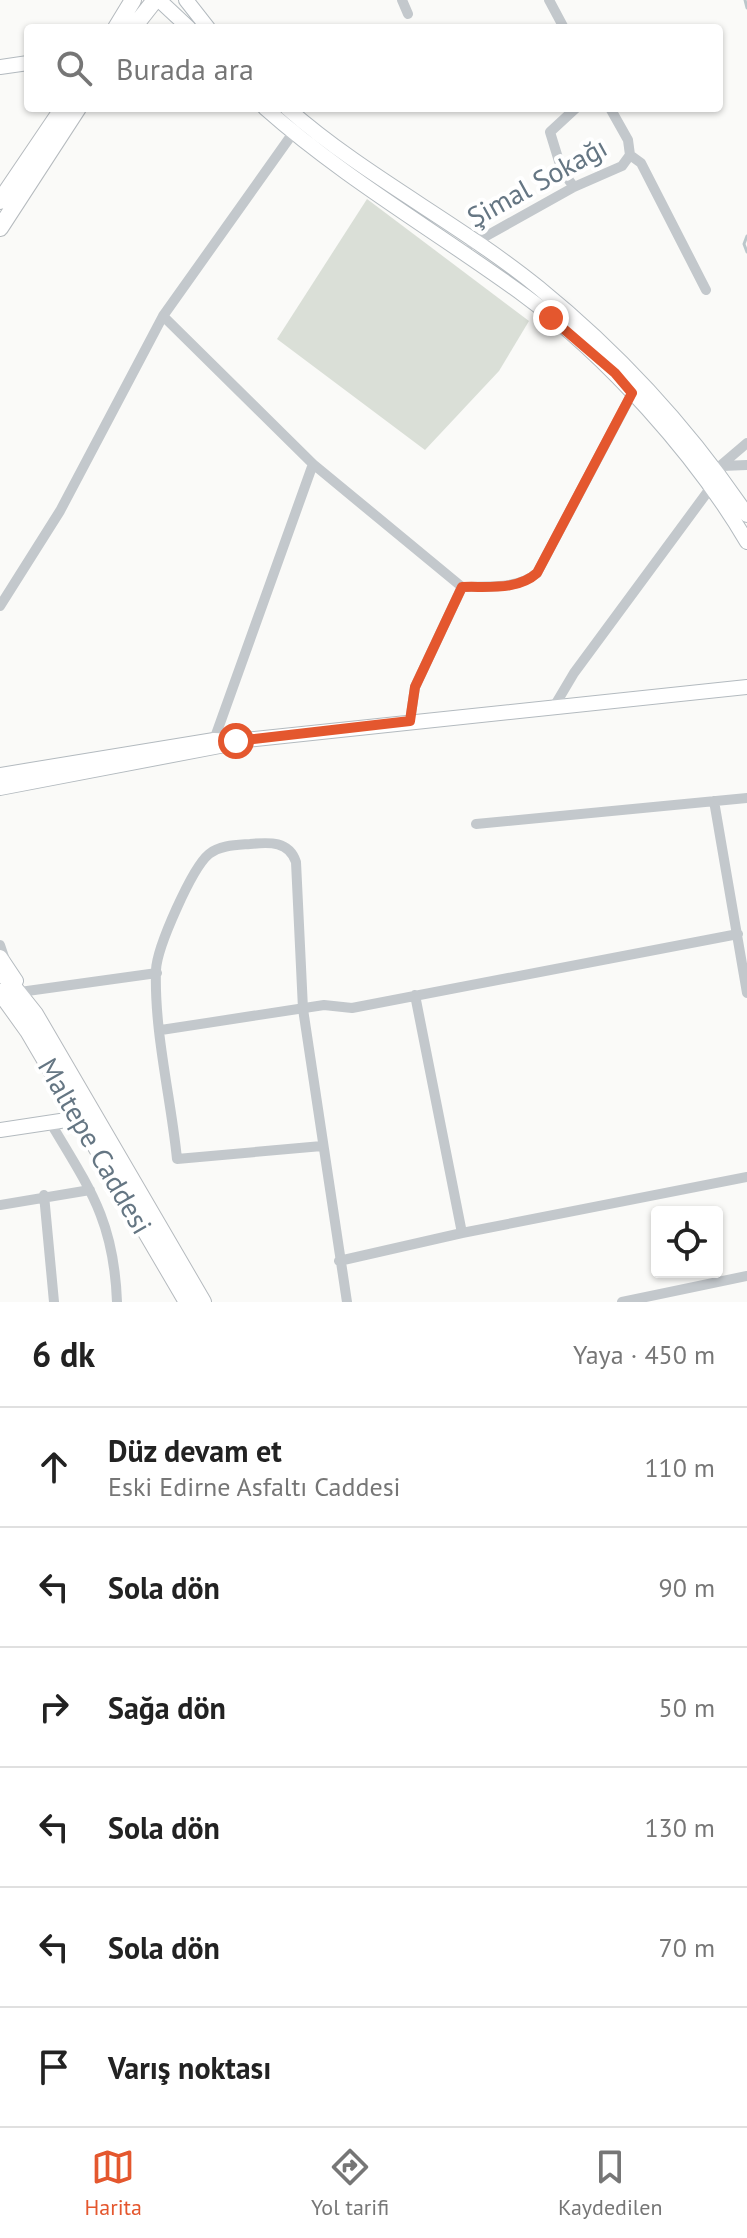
<!DOCTYPE html>
<html lang="tr">
<head>
<meta charset="utf-8">
<style>
	:root { --surface:#fff; --page:#f2f2f2; --text:#222; --muted:#767676; --line:#e0e0e0; --accent:#e4572e }
	body { margin:0; font-family:"PT Sans",sans-serif; background:var(--page); color:var(--text) }
	.controls { position:absolute; right:24px; bottom:24px; display:grid; overflow:hidden; border-radius:8px; box-shadow:0 2px 6px #0004 }
	.controls button { width:72px; height:72px; display:grid; place-items:center; padding:0; border:0; border-bottom:2px solid var(--line); background:var(--surface); color:var(--text); font:40px sans-serif }
	.stop { position:absolute; width:24px; height:24px; margin:-18px; border:6px solid #e4572e; border-radius:50%; background:#fff }
	.stop.end { background:#e4572e; border-color:#fff; box-shadow:0 2px 8px #0008 }
	.list { margin:0; padding:0; list-style:none }
	h2 { display:flex; justify-content:space-between; align-items:center; height:104px; margin:0; padding:0 32px; font-size:34px }
	h2 small { font-size:26px; font-weight:400; color:var(--muted) }
	.list li { display:grid; grid-template-columns:52px 1fr auto; gap:24px; align-items:center; box-sizing:border-box; height:120px; padding:0 32px; border-top:2px solid var(--line) }
	.list b { display:block; font-size:30px; white-space:nowrap }
	.list p { margin:0; font-size:26px; white-space:nowrap; color:var(--muted) }
	.list em { font-size:26px; font-style:normal; color:var(--muted) }
	.icon { flex:none; width:44px; height:44px; fill:none; stroke:currentColor; stroke-width:2; stroke-linecap:round; stroke-linejoin:round }
	.map { position:relative; flex:none; width:747px; height:1302px; overflow:hidden }
	.search { position:absolute; background:var(--surface); box-shadow:0 2px 6px #0004; left:24px; right:24px; top:24px; height:88px; display:flex; align-items:center; gap:20px; box-sizing:border-box; padding:0 28px; border-radius:8px; color:var(--muted); font-size:30px }
	.sheet { height:824px; background:var(--surface) }
	nav { display:flex; justify-content:space-around; align-items:center; box-sizing:border-box; height:112px; border-top:2px solid var(--line); background:var(--surface); font-size:22px; color:var(--muted) }
	nav a { display:grid; justify-items:center; gap:4px }
	nav .on { color:var(--accent) }
	.map>svg:first-child { display:block }
	.green { fill:#dadfd7 }
	.lines { fill:none; stroke-linecap:round; stroke-linejoin:round }
	.stream { stroke:#bbc7cb; stroke-width:3 }
	.secondary-casing { stroke:#b3babf; stroke-width:16 }
	.primary-casing { stroke:#b5babe; stroke-width:18 }
	.street { stroke:#c3c8cc; stroke-width:10 }
	.secondary { stroke:#fff; stroke-width:14 }
	.primary { stroke:#fff; stroke-width:16 }
	.route { stroke:#e4572e; stroke-width:10 }
	.labels { text-anchor:middle; stroke-width:8; stroke-linejoin:round; paint-order:stroke }
	.street-label { font-size:28px; fill:#657683; stroke:#fff }
</style>
</head>
<body>
<div class="map">
<svg width="747" height="1302" viewBox="0 0 747 1302">
	<rect width="100%" height="100%" fill="#fafaf8"/>
	<path class="green" d="M367 199 529 321 499 371 425 450 277 339Z"/>
	<g class="lines">
		<path class="stream" d="M745 0 747 8
			M747 236 744 244 747 252"/>
		<g class="secondary-casing">
			<path id="secondary" d="M186 0 208 28
				M160 1 189 28
				M0 67 28 63
				M265 108C345 179 439 233 525 296 607 356 696 455 747 542
				M287 108C364 176 459 223 539 288 619 353 689 429 747 515
				M0 775 214 740 236 741 747 687
				M0 788 225 745
				M0 957 16 981
				M0 1130 80 1118"/>
		</g>
		<g class="primary-casing">
			<path id="primary" d="M116 28 133 0
				M133 28 155 0
				M0 201 63 108
				M0 228 78 108
				M0 970 35 1014 203 1302
				M0 992 28 1031 187 1302"/>
		</g>
		<path class="street" d="M402 0 408 14
			M549 0 564 28
			M630 155 641 163 706 290
			M574 187 562 171 550 132 576 108
			M472 244 574 187 622 166 630 155 628 140 610 108
			M163 316 313 464 462 587 415 687 410 721
			M722 466 747 465
			M462 587C487 586 517 590 537 573L635 388
			M0 606 60 511 163 316 293 133
			M555 705 574 673 720 475V466L747 443
			M214 740 313 464
			M714 801 747 993
			M476 824 747 798
			M0 945 6 963
			M20 992 157 973
			M415 995 462 1233
			M161 1030 324 1005 352 1008 738 934
			M50 1122C90 1189 114 1221 117 1302
			M322 1146 177 1159C171 1098 154 1032 156 970 157 947 192 868 209 854 220 845 237 845 250 844 270 842 289 841 296 862L303 1009 347 1302
			M44 1195 54 1302
			M0 1205 90 1190
			M339 1261 462 1233 747 1177
			M622 1302 747 1276"/>
		<use href="#secondary" class="secondary"/>
		<use href="#primary" class="primary"/>
	</g>
	<g class="lines">
		<path class="route" d="M236 741 410 721 415 687 462 587C487 586 517 591 537 573L632 393 615 373 551 318"/>
	</g>
	<g class="labels">
		<g class="street-label">
			<text transform="translate(537 182) rotate(-29)" y="10">Şimal Sokağı</text>
			<text transform="translate(95 1146) rotate(60)" y="10">Maltepe Caddesi</text>
		</g>
	</g>
</svg>
<div class="controls">
<button><svg class="icon" aria-label="locate" viewBox="0 0 24 24"><circle cx="12" cy="12" r="6"/><path d="M12 2v4M12 18v4M2 12h4M18 12h4"/></svg></button>
</div>
<div class="stop" style="left:236px;top:741px"></div>
<div class="stop end" style="left:551px;top:318px"></div>
<div class="search"><svg class="icon" aria-label="search" viewBox="0 0 24 24"><circle cx="10" cy="10" r="6"/><path d="M15 15l6 6"/></svg>Burada ara</div>
</div>
<section class="sheet">
<h2>6 dk<small>Yaya · 450 m</small></h2>
<ul class="list">
<li><svg class="icon" aria-label="ahead" viewBox="0 0 24 24"><path d="M12 20V5M6 11l6-6 6 6"/></svg><div><b>Düz devam et</b><p>Eski Edirne Asfaltı Caddesi</p></div><em>110 m</em></li>
<li><svg class="icon" aria-label="left" viewBox="0 0 24 24"><path d="M17 20v-9H6M10 6l-5 5 5 5"/></svg><div><b>Sola dön</b></div><em>90 m</em></li>
<li><svg class="icon" aria-label="right" viewBox="0 0 24 24"><path d="M7 20v-9h11M14 6l5 5-5 5"/></svg><div><b>Sağa dön</b></div><em>50 m</em></li>
<li><svg class="icon" aria-label="left" viewBox="0 0 24 24"><path d="M17 20v-9H6M10 6l-5 5 5 5"/></svg><div><b>Sola dön</b></div><em>130 m</em></li>
<li><svg class="icon" aria-label="left" viewBox="0 0 24 24"><path d="M17 20v-9H6M10 6l-5 5 5 5"/></svg><div><b>Sola dön</b></div><em>70 m</em></li>
<li><svg class="icon" aria-label="arrive" viewBox="0 0 24 24"><path d="M6 21V4h12l-3 4 3 4H6"/></svg><div><b>Varış noktası</b></div></li>
</ul>
</section>
<nav>
<a class="on"><svg class="icon" aria-label="map" viewBox="0 0 24 24"><path d="M3 6l6-2 6 2 6-2v14l-6 2-6-2-6 2zM9 4v14M15 6v14"/></svg>Harita</a>
<a><svg class="icon" aria-label="directions" viewBox="0 0 24 24"><path d="M12 3l9 9-9 9-9-9zM9 14v-3h6M13 9l2 2-2 2"/></svg>Yol tarifi</a>
<a><svg class="icon" aria-label="saved" viewBox="0 0 24 24"><path d="M7 4h10v16l-5-4-5 4z"/></svg>Kaydedilen</a>
</nav>
</body>
</html>
